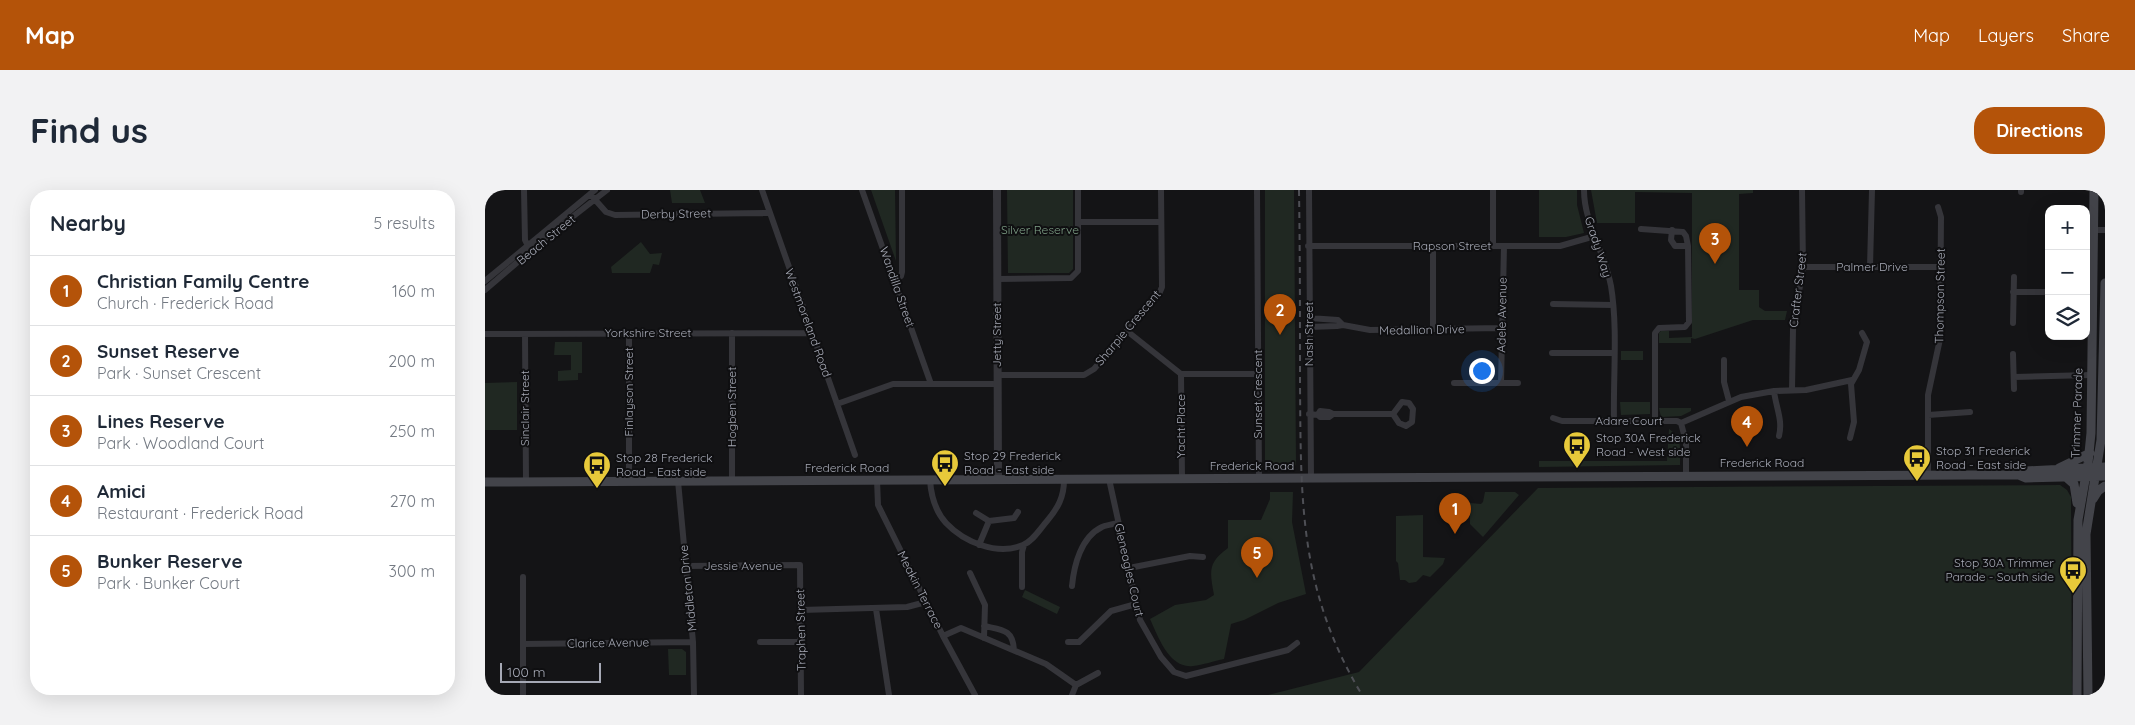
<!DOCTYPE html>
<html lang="en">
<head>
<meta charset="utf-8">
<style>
	:root { --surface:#fff; --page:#f2f2f3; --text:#1f2937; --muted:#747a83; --line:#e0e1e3; --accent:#b45309 }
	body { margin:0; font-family:Quicksand,sans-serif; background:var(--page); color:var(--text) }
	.controls { position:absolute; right:15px; top:15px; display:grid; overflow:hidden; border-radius:10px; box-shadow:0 5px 20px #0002 }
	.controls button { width:45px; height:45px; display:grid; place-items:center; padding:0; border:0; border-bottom:1px solid var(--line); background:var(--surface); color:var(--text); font:25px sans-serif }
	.scale { position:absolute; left:15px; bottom:12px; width:101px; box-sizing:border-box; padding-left:5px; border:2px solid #a6a9b5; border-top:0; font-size:14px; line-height:18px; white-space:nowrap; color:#a6a9b5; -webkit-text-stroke:4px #0f0f11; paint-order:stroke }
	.you { position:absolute; left:996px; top:180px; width:18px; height:18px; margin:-12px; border:4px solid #fff; border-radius:50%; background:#1a73e8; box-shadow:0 0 0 8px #1a73e833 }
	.badge { display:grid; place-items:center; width:32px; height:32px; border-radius:50%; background:var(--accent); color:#fff; font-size:16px; font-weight:700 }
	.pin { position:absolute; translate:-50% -41px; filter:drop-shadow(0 1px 2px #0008) }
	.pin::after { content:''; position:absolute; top:26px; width:18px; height:15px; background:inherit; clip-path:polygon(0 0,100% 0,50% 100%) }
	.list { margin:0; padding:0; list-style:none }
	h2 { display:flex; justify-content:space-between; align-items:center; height:65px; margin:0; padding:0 20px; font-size:21px }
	h2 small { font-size:16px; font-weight:400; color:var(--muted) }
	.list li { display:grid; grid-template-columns:32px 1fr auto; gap:15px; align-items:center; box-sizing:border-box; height:70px; padding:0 20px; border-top:1px solid var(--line) }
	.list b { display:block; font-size:19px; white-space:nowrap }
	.list p { margin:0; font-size:16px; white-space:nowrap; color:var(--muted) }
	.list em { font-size:16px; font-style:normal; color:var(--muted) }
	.icon { flex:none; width:28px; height:28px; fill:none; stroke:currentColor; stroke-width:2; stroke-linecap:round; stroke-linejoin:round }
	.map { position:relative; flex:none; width:1620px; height:505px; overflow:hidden; border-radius:20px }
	header { display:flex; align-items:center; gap:30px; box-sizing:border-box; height:70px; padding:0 25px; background:var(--accent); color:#fff }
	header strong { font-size:24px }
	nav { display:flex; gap:28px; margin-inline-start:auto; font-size:18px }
	.intro { display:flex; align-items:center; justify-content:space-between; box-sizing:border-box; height:120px; padding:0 30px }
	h1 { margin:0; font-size:35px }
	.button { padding:12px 22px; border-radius:20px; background:var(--accent); color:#fff; font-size:18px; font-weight:700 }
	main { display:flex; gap:30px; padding:0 30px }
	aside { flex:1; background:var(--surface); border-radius:20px; box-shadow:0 5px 20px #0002 }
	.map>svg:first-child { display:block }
	.green { fill:#202822 }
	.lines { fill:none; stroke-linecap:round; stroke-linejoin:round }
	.minor { stroke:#35353a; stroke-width:6 }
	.tertiary { stroke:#35353a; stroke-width:8 }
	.secondary { stroke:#43444a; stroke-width:9 }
	.rail { stroke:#4e4f55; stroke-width:2; stroke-dasharray:6 5; stroke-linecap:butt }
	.labels { text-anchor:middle; stroke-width:4; stroke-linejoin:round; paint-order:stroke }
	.street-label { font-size:12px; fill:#a6a9b5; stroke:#0f0f11 }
	.park-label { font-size:12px; fill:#7e9f86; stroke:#0f0f11 }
	.poi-label { font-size:12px; fill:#a6a9b5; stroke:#0f0f11; text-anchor:start }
</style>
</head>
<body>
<header>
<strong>Map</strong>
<nav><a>Map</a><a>Layers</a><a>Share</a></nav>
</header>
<div class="intro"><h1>Find us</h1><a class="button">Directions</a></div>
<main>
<aside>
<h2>Nearby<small>5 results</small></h2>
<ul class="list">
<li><span class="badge">1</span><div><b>Christian Family Centre</b><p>Church · Frederick Road</p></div><em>160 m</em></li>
<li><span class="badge">2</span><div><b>Sunset Reserve</b><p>Park · Sunset Crescent</p></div><em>200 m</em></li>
<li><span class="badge">3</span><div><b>Lines Reserve</b><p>Park · Woodland Court</p></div><em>250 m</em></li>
<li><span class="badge">4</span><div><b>Amici</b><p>Restaurant · Frederick Road</p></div><em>270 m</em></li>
<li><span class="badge">5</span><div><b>Bunker Reserve</b><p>Park · Bunker Court</p></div><em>300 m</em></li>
</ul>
</aside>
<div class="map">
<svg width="1620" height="505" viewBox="0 0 1620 505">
	<rect width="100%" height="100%" fill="#141416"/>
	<path class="green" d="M185 0H215L220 13H187Z
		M386 0H410L411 71Z
		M522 0H588V79L584 83H523Z
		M780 0H809L811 274 810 276H783L780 271Z
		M1054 0H1092V15L1099 43 1081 47H1054Z
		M1106 0H1268V3L1254 4V100H1274V117L1280 121H1302L1300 130H1268L1210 149 1206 148V153H1174V143L1176 141H1184V148L1207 147V3L1150 2V33H1112Z
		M156 52 165 64 177 63 174 75 168 74 165 83H127L126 77Z
		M70 152H97V183H93V190L73 191V181L86 180V165H69Z
		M1136 161H1158V170H1136Z
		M32 192V240H0V193Z
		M1135 212H1165V224L1136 225Z
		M1174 218H1206V221L1196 226 1176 227Z
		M1184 239C1198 248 1195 261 1195 275L1054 277V271H1182Z
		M1575 295 1582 300 1586 307 1587 505H783L874 482 1053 298Z
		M785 302H808L807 332 821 404 793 413 759 430 746 434 739 469C729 471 718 475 708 476 684 479 673 446 665 429L690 415 721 410 729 405C725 382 722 373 743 358V330H776L785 309Z
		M1000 302H1030L1034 305 998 347 985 334V313L996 314 998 312Z
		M938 325V367L960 368 958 374 945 387 938 385 931 392 924 393 920 390H915L913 373 911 371V326Z
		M540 400 575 417 572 424 537 407Z
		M183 459H197L201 462V485H184Z"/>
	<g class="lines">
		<path class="minor" d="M39 0 40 50 44 58
			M277 0 370 265
			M377 0 446 194
			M772 0 774 288
			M824 0 826 288
			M1008 0V56
			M1099 0C1099 33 1120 63 1126 96 1133 138 1128 188 1129 231
			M1536 0V2
			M105 4 121 22 130 25 285 23
			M593 32H676
			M1156 39 1198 42 1201 46 1203 56 1204 132 1200 137 1174 138 1170 143V231
			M1187 40 1186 50 1190 56H1203
			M1609 40H1620
			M823 56H1075L1110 46
			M948 56V139
			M1318 77H1456
			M1385 77 1387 0
			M512 89 586 88 593 81V0
			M410 90 416 86 417 82V0
			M0 91 110 0
			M0 100 63 46 122 0
			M1528 102H1564
			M1068 114 1128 115
			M824 128 853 130 858 135 885 140 1017 138
			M1528 133 1529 87
			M824 137 852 136 858 135
			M642 141 696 184H773
			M0 144 326 143
			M40 144 41 292
			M1067 163H1128
			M1528 164 1529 199
			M1239 170V192L1244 211
			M696 184 697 288
			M513 185H599L609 179 674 104 677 97 676 0
			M1529 187 1606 185
			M969 193H1033
			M1016 193 1019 56
			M1307 200 1308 139 1318 77 1317 0
			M1289 201C1291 218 1298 230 1294 246
			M917 212 924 213 928 219 927 232 921 236 914 233 908 224Z
			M352 214 408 194H513
			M824 224 833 225 835 227H844L848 224H908
			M833 225 835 221 844 222 848 224
			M1443 225 1485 222
			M1068 228 1077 231H1192L1196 233 1201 252V286
			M1196 233 1256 207 1289 201 1321 200 1367 190
			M1365 248 1369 232 1366 194 1374 180 1382 152 1377 143
			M1443 285V205L1455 149 1456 27 1453 17
			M624 289 655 430 676 467 689 482 701 486 803 460 812 453
			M392 290 393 315 458 446 490 505
			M445 290C446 305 451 322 461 333 479 352 512 366 538 355 548 351 555 339 562 331 573 318 579 307 579 290
			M144 291V143
			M193 291 208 452 209 505
			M247 291V143
			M491 323 504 331
			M494 355 504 331 529 328 533 322
			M201 376 315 375 316 505
			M644 378 705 366 718 367
			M485 383 500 415 499 448
			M587 396C589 375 596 347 617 337 622 335 628 334 633 333
			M537 397V362L539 355
			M391 419 404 505
			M316 420 422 417 441 412
			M499 436C517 440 528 439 529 460
			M458 446 476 438 561 474 591 495
			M275 452H315
			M583 452H594L626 421 651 414
			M38 454 208 452
			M38 505V387
			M587 505 591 495 613 483"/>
		<path class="tertiary" d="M512 0 513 290"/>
		<path class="secondary" d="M1574 278 1605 263
			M1534 285 1541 281 1620 277
			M1581 287 1589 294 1592 313
			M0 292 1483 285H1534L1541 288 1620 286
			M1608 309 1613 301 1620 296
			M1592 505 1593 330 1603 273 1606 243 1609 0
			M1603 505 1601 344 1616 250 1620 93"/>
		<path class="rail" d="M814 0C815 65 815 129 815 194 816 312 814 400 877 505"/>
	</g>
	<defs>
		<g id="bus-pin" transform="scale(1.4375)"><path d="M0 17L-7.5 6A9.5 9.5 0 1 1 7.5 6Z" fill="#e7c93a" stroke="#0f0f11"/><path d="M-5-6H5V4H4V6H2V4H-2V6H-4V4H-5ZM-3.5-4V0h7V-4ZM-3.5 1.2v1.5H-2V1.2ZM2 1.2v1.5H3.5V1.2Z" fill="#111"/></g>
	</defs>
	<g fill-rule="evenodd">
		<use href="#bus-pin" x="1092" y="255"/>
		<use href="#bus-pin" x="1432" y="268"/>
		<use href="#bus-pin" x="460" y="273"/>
		<use href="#bus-pin" x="112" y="275"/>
		<use href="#bus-pin" x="1588" y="380"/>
	</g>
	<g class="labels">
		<g class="street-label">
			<text transform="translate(191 24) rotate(-1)" y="4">Derby Street</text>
			<text transform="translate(61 50) rotate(-39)" y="4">Beach Street</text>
			<text x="967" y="60">Rapson Street</text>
			<text transform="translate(1113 57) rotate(72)" y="4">Grady Way</text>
			<text x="1387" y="81">Palmer Drive</text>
			<text transform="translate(412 97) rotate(71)" y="4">Wandilla Street</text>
			<text transform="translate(1313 100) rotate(-83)" y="4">Crafter Street</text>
			<text transform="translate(1455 106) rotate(-89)" y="4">Thompson Street</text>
			<text transform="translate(1017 125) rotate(-89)" y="4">Adele Avenue</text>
			<text transform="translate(323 133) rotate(70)" y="4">Westmoreland Road</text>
			<text transform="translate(643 138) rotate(-50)" y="4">Sharpie Crescent</text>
			<text transform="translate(937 140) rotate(-1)" y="4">Medallion Drive</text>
			<text x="163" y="147">Yorkshire Street</text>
			<text transform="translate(824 144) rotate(-90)" y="4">Nash Street</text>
			<text transform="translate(512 145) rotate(-90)" y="4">Jetty Street</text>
			<text transform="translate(144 202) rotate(-90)" y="4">Finlayson Street</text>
			<text transform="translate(773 204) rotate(-90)" y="4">Sunset Crescent</text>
			<text transform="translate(247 217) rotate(-90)" y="4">Hogben Street</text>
			<text transform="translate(40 218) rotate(-90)" y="4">Sinclair Street</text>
			<text transform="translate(1592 223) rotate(-88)" y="4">Trimmer Parade</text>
			<text x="1144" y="235">Adare Court</text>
			<text transform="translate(696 236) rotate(-90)" y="4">Yacht Place</text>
			<text x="1277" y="277">Frederick Road</text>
			<text x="767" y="280">Frederick Road</text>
			<text x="362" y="282">Frederick Road</text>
			<text x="258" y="380">Jessie Avenue</text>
			<text transform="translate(644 380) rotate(77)" y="4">Gleneagles Court</text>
			<text transform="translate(203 398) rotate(-96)" y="4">Middleton Drive</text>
			<text transform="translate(435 400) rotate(63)" y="4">Meakin Terrace</text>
			<text transform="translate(316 440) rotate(-91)" y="4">Traphen Street</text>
			<text transform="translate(123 453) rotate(-1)" y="4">Clarice Avenue</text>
		</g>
		<g class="park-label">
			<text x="555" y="44">Silver Reserve</text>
		</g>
		<g class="poi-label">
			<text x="1111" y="252">Stop 30A Frederick<tspan x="1111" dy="14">Road - West side</tspan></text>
			<text x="1451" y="265">Stop 31 Frederick<tspan x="1451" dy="14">Road - East side</tspan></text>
			<text x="479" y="270">Stop 29 Frederick<tspan x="479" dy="14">Road - East side</tspan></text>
			<text x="131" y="272">Stop 28 Frederick<tspan x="131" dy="14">Road - East side</tspan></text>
			<text x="1569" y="377" text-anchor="end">Stop 30A Trimmer<tspan x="1569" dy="14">Parade - South side</tspan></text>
		</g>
	</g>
</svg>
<div class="controls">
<button>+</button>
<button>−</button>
<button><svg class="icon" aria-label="layers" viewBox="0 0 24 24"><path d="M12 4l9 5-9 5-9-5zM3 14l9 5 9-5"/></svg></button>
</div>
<div class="scale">100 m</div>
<div class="you"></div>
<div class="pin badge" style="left:970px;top:344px">1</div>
<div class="pin badge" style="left:795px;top:145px">2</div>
<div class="pin badge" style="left:1230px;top:74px">3</div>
<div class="pin badge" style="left:1262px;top:257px">4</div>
<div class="pin badge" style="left:772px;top:388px">5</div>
</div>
</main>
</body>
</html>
